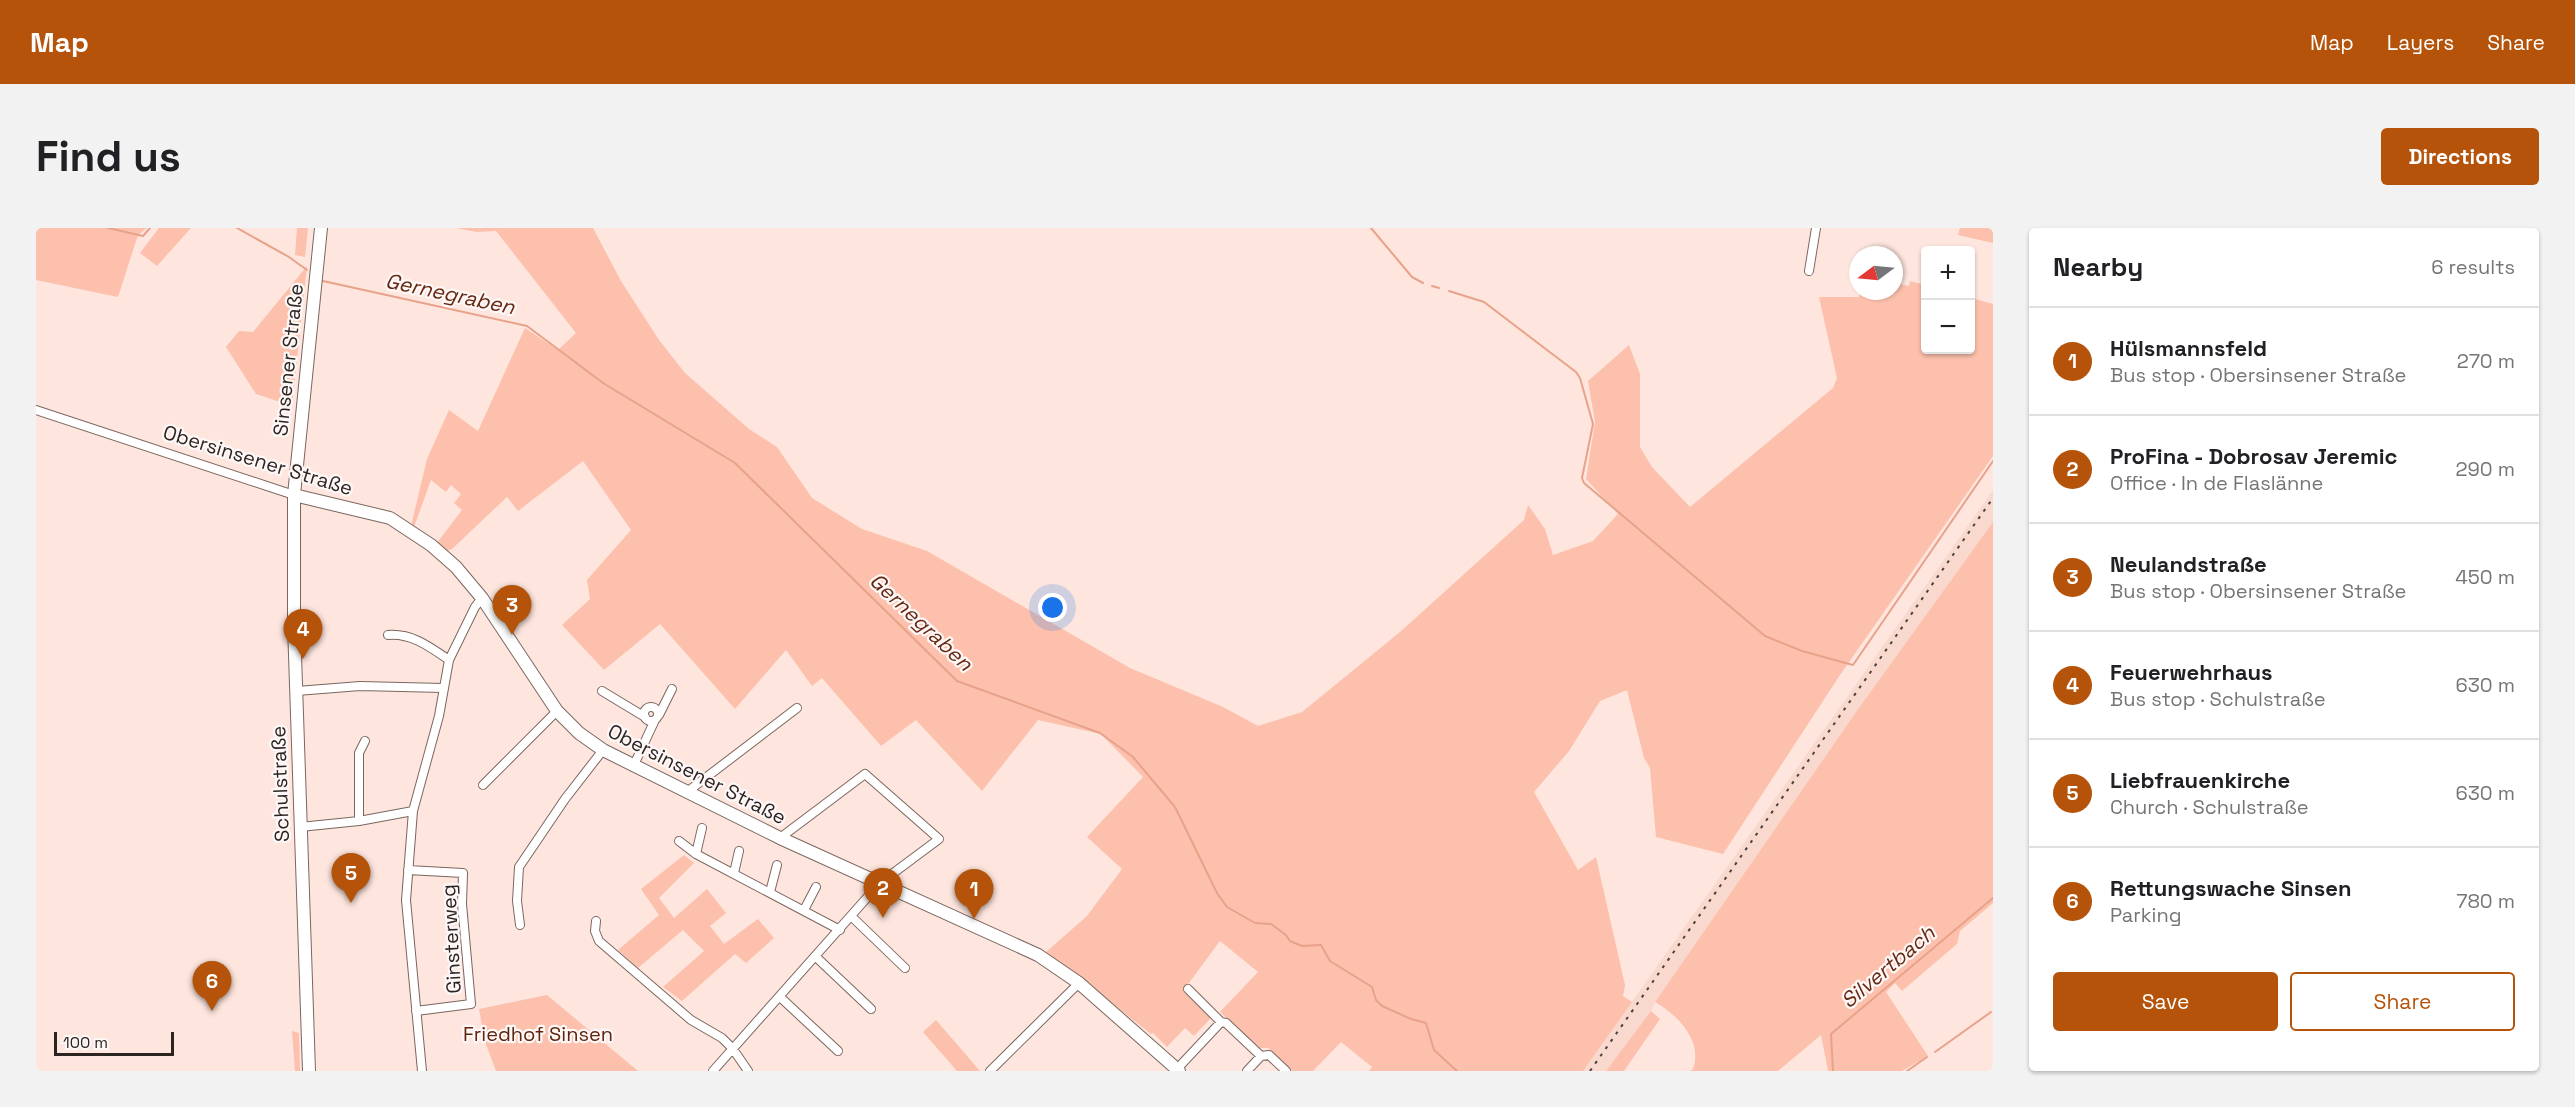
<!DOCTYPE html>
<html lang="en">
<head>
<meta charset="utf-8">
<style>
	:root { --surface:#fff; --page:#f2f2f2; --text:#202124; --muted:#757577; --line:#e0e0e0; --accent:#b45309 }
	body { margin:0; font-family:"Space Grotesk",sans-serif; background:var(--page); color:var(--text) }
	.controls { position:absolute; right:18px; top:18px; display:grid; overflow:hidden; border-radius:6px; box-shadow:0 2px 4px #0004 }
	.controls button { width:54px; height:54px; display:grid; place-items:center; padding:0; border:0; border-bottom:2px solid var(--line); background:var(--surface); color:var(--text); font:30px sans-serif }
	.compass { position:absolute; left:1813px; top:18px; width:54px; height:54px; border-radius:50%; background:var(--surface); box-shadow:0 2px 4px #0004; rotate:254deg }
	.scale { position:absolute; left:18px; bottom:15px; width:120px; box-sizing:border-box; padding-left:6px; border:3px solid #2c2421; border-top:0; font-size:16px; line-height:21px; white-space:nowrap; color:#2c2421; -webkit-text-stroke:4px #fdf8f7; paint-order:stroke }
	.you { position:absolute; left:1017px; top:380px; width:21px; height:21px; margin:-15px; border:4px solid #fff; border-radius:50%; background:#1a73e8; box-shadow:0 0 0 9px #1a73e833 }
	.badge { display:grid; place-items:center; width:39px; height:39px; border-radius:50%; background:var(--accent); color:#fff; font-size:20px; font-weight:700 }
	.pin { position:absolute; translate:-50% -50px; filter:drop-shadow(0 2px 3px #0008) }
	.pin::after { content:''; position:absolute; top:32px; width:21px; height:18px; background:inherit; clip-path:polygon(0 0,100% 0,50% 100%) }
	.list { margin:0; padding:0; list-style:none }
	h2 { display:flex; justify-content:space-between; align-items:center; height:78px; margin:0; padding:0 24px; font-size:26px }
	h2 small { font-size:20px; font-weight:400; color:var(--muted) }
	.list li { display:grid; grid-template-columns:39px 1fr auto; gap:18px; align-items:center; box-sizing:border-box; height:108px; padding:0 24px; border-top:2px solid var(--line) }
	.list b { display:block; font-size:22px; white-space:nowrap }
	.list p { margin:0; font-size:20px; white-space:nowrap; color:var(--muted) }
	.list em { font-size:20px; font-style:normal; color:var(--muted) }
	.actions { display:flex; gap:12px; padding:18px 24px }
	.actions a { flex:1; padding:14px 0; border:2px solid var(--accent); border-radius:6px; text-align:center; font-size:21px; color:var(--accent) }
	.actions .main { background:var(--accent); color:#fff }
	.map { position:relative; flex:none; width:1957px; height:843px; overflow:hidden; border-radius:6px }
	header { display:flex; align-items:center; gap:36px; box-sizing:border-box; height:84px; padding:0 30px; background:var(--accent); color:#fff }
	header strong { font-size:28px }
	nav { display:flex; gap:33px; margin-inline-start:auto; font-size:21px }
	.intro { display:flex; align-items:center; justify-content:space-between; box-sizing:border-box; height:144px; padding:0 36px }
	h1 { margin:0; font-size:42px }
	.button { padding:15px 27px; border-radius:6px; background:var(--accent); color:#fff; font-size:21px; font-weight:700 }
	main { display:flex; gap:36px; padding:0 36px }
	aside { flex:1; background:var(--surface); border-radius:6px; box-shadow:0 2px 4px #0004 }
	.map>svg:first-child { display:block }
	.built { fill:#f9d9ce }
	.green { fill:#fcc0ac }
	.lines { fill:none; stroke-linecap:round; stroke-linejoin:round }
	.stream { stroke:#e8a28a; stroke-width:2 }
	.street-casing { stroke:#7b665f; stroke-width:10 }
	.secondary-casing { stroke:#7b665f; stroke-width:14 }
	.street { stroke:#fff; stroke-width:8 }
	.secondary { stroke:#fff; stroke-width:12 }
	.rail { stroke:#4b413d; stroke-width:2; stroke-dasharray:3 6; stroke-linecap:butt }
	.labels { text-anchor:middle; stroke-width:4.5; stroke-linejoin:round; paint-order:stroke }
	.street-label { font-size:20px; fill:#2c2421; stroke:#fdf8f7 }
	.park-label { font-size:20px; fill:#61230c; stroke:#fdf8f7 }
	.water-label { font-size:21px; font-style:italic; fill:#672912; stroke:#fdf8f7 }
</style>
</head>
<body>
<header>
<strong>Map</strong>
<nav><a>Map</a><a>Layers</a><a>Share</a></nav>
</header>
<div class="intro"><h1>Find us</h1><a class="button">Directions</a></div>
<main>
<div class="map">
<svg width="1957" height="843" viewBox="0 0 1957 843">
	<rect width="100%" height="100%" fill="#fee6de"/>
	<path class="built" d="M1957 262V294L1820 484 1619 774 1615 783 1570 843H1547Z"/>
	<path class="green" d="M0 0H111L102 7 82 69 0 52Z
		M123 0H155L121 38 104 25Z
		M261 0H272L269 29 259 27Z
		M420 0H557L585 53 623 112 649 145 713 201 741 219 776 270 826 301 891 323 1094 440 1187 479 1222 498 1266 484 1364 404 1488 292 1492 277 1509 301 1517 327 1557 313 1582 286 1550 251 1559 194 1552 153 1593 117 1604 146V219L1616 239 1654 279 1797 160 1801 150 1783 69H1823L1824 63H1858V55L1873 58 1874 53 1889 57 1890 122H1934L1935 70 1957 76V228L1804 447 1687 626 1620 609 1614 540 1608 530 1591 462 1564 473 1533 523 1498 564 1542 642 1560 629 1589 757 1587 768 1596 774 1547 843H1333L1336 839 1305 814 1277 843H1256L1232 820H1222L1184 784 1222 744 1184 713 1147 763 1175 790 1158 808 1149 800 1131 819 1117 805 1115 806 1010 724 1051 688 1086 641 1051 609 1107 549 1065 506 1002 492 946 563 880 492 845 518 786 450 776 458 750 422 699 481 624 396 568 442 526 397 554 371 551 352 595 302 547 233 482 283 471 269 416 321 409 324 400 316 426 282 418 275 425 266 415 257 410 264 395 252 378 299 375 298 391 231 413 182 442 203 489 100 522 122 540 105 460 3 441 4Z
		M1924 0H1957V15L1922 7Z
		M271 38 256 178 220 166 190 119 203 103 217 104Z
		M1957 294V675L1924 703 1921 716 1866 763 1859 755 1850 764 1892 828 1866 843H1792L1785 807 1742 843H1654L1657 841C1667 813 1642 787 1619 774L1820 484Z
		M648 627 658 635 623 670 638 690 671 661 690 685 674 698 688 716 722 691 738 710 710 735 699 726 646 773 627 759 668 723 647 702 602 740 582 722 623 687 605 661Z
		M511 767 602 843H460L449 814 443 781Z
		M1615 783 1624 791 1588 843H1570Z
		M900 792 944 843H921L887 804Z
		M256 803 263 805 264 843H259Z"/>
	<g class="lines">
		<path class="stream" d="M72 0 107 8 114 0
			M201 0 253 29 271 42
			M1335 0 1376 49 1387 55
			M287 53 491 98 567 155 699 235 921 453 1064 505 1097 529 1139 579 1181 665 1191 679 1219 695 1235 696 1250 707 1254 713 1266 718 1285 717 1294 733 1336 759 1340 772 1346 778 1375 791 1390 795 1398 822 1421 843
			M1396 58 1403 60
			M1413 63 1448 74 1540 144 1544 150 1557 196 1546 250 1548 255 1729 408 1766 423 1817 437 1957 233
			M1899 824 1955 784
			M1797 843 1795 806 1957 670
			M1871 843 1891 829"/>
		<g class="street-casing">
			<path id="street" d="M1773 43 1780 0
				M0 182 258 267
				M352 407C376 405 394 419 413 432
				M261 463 324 458 407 460
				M566 463 609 489
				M608 486a7 7 0 1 1 14 0a7 7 0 1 1-14 0Z
				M623 487 636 461
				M597 539 618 494
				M447 557 521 483
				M651 564 761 480
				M323 593V525L329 513
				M264 599 323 593 377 583
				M643 613 660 626 804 702
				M660 626 666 600
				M372 642 427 645 426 676 435 776 380 783
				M698 645 703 623
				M734 664 741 637
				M768 682 780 659
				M815 688 869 740
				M560 693 559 703 563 713 655 792 686 810 697 821 712 843
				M484 697 481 673 483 639 529 571 567 522
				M779 728 835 781
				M1152 761 1185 794
				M744 769 802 823
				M1141 841 1185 794 1190 795 1225 828
				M386 843 370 672 377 583 403 488 413 432 439 379 446 370
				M677 843 844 655 903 611 829 546 744 610
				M954 843 1043 755
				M1211 843 1225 828 1233 827 1250 843"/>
		</g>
		<g class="secondary-casing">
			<path id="secondary" d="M258 267 354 290 395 317 420 339 446 370 521 483 543 505 567 522 744 610 1002 727 1043 755 1143 843
				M273 843 258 397V267L285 0"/>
		</g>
		<use href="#street" class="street"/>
		<use href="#secondary" class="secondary"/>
		<path class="rail" d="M1554 843 1957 270"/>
	</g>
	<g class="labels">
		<g class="street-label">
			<text transform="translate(252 132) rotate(-84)" y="7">Sinsener Straße</text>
			<text transform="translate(222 232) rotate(17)" y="7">Obersinsener Straße</text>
			<text transform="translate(661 546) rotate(27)" y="7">Obersinsener Straße</text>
			<text transform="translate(244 556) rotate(-92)" y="7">Schulstraße</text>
			<text transform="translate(415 711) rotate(-93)" y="7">Ginsterweg</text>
		</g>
		<g class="park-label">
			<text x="502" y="813">Friedhof Sinsen</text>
		</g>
		<g class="water-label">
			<text transform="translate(414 66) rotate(12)" y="7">Gernegraben</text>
			<text transform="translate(885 394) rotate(43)" y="7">Gernegraben</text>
			<text transform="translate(1852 739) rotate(-40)" y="7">Silvertbach</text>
		</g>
	</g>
</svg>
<div class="controls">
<button>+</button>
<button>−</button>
</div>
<svg class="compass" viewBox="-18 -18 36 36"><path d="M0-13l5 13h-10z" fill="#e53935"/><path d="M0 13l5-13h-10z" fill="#757577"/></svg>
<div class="scale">100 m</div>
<div class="you"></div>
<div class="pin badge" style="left:938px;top:691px">1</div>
<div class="pin badge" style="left:847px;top:690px">2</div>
<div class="pin badge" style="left:476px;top:407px">3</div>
<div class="pin badge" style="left:267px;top:431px">4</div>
<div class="pin badge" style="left:315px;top:675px">5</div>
<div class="pin badge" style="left:176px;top:783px">6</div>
</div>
<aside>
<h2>Nearby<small>6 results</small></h2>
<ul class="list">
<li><span class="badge">1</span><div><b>Hülsmannsfeld</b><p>Bus stop · Obersinsener Straße</p></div><em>270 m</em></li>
<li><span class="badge">2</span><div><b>ProFina - Dobrosav Jeremic</b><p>Office · In de Flaslänne</p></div><em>290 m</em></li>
<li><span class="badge">3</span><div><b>Neulandstraße</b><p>Bus stop · Obersinsener Straße</p></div><em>450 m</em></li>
<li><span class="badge">4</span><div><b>Feuerwehrhaus</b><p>Bus stop · Schulstraße</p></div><em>630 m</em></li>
<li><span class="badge">5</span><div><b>Liebfrauenkirche</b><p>Church · Schulstraße</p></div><em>630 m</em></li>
<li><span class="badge">6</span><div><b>Rettungswache Sinsen</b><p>Parking</p></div><em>780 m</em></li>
</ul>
<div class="actions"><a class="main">Save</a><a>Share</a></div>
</aside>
</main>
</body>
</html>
